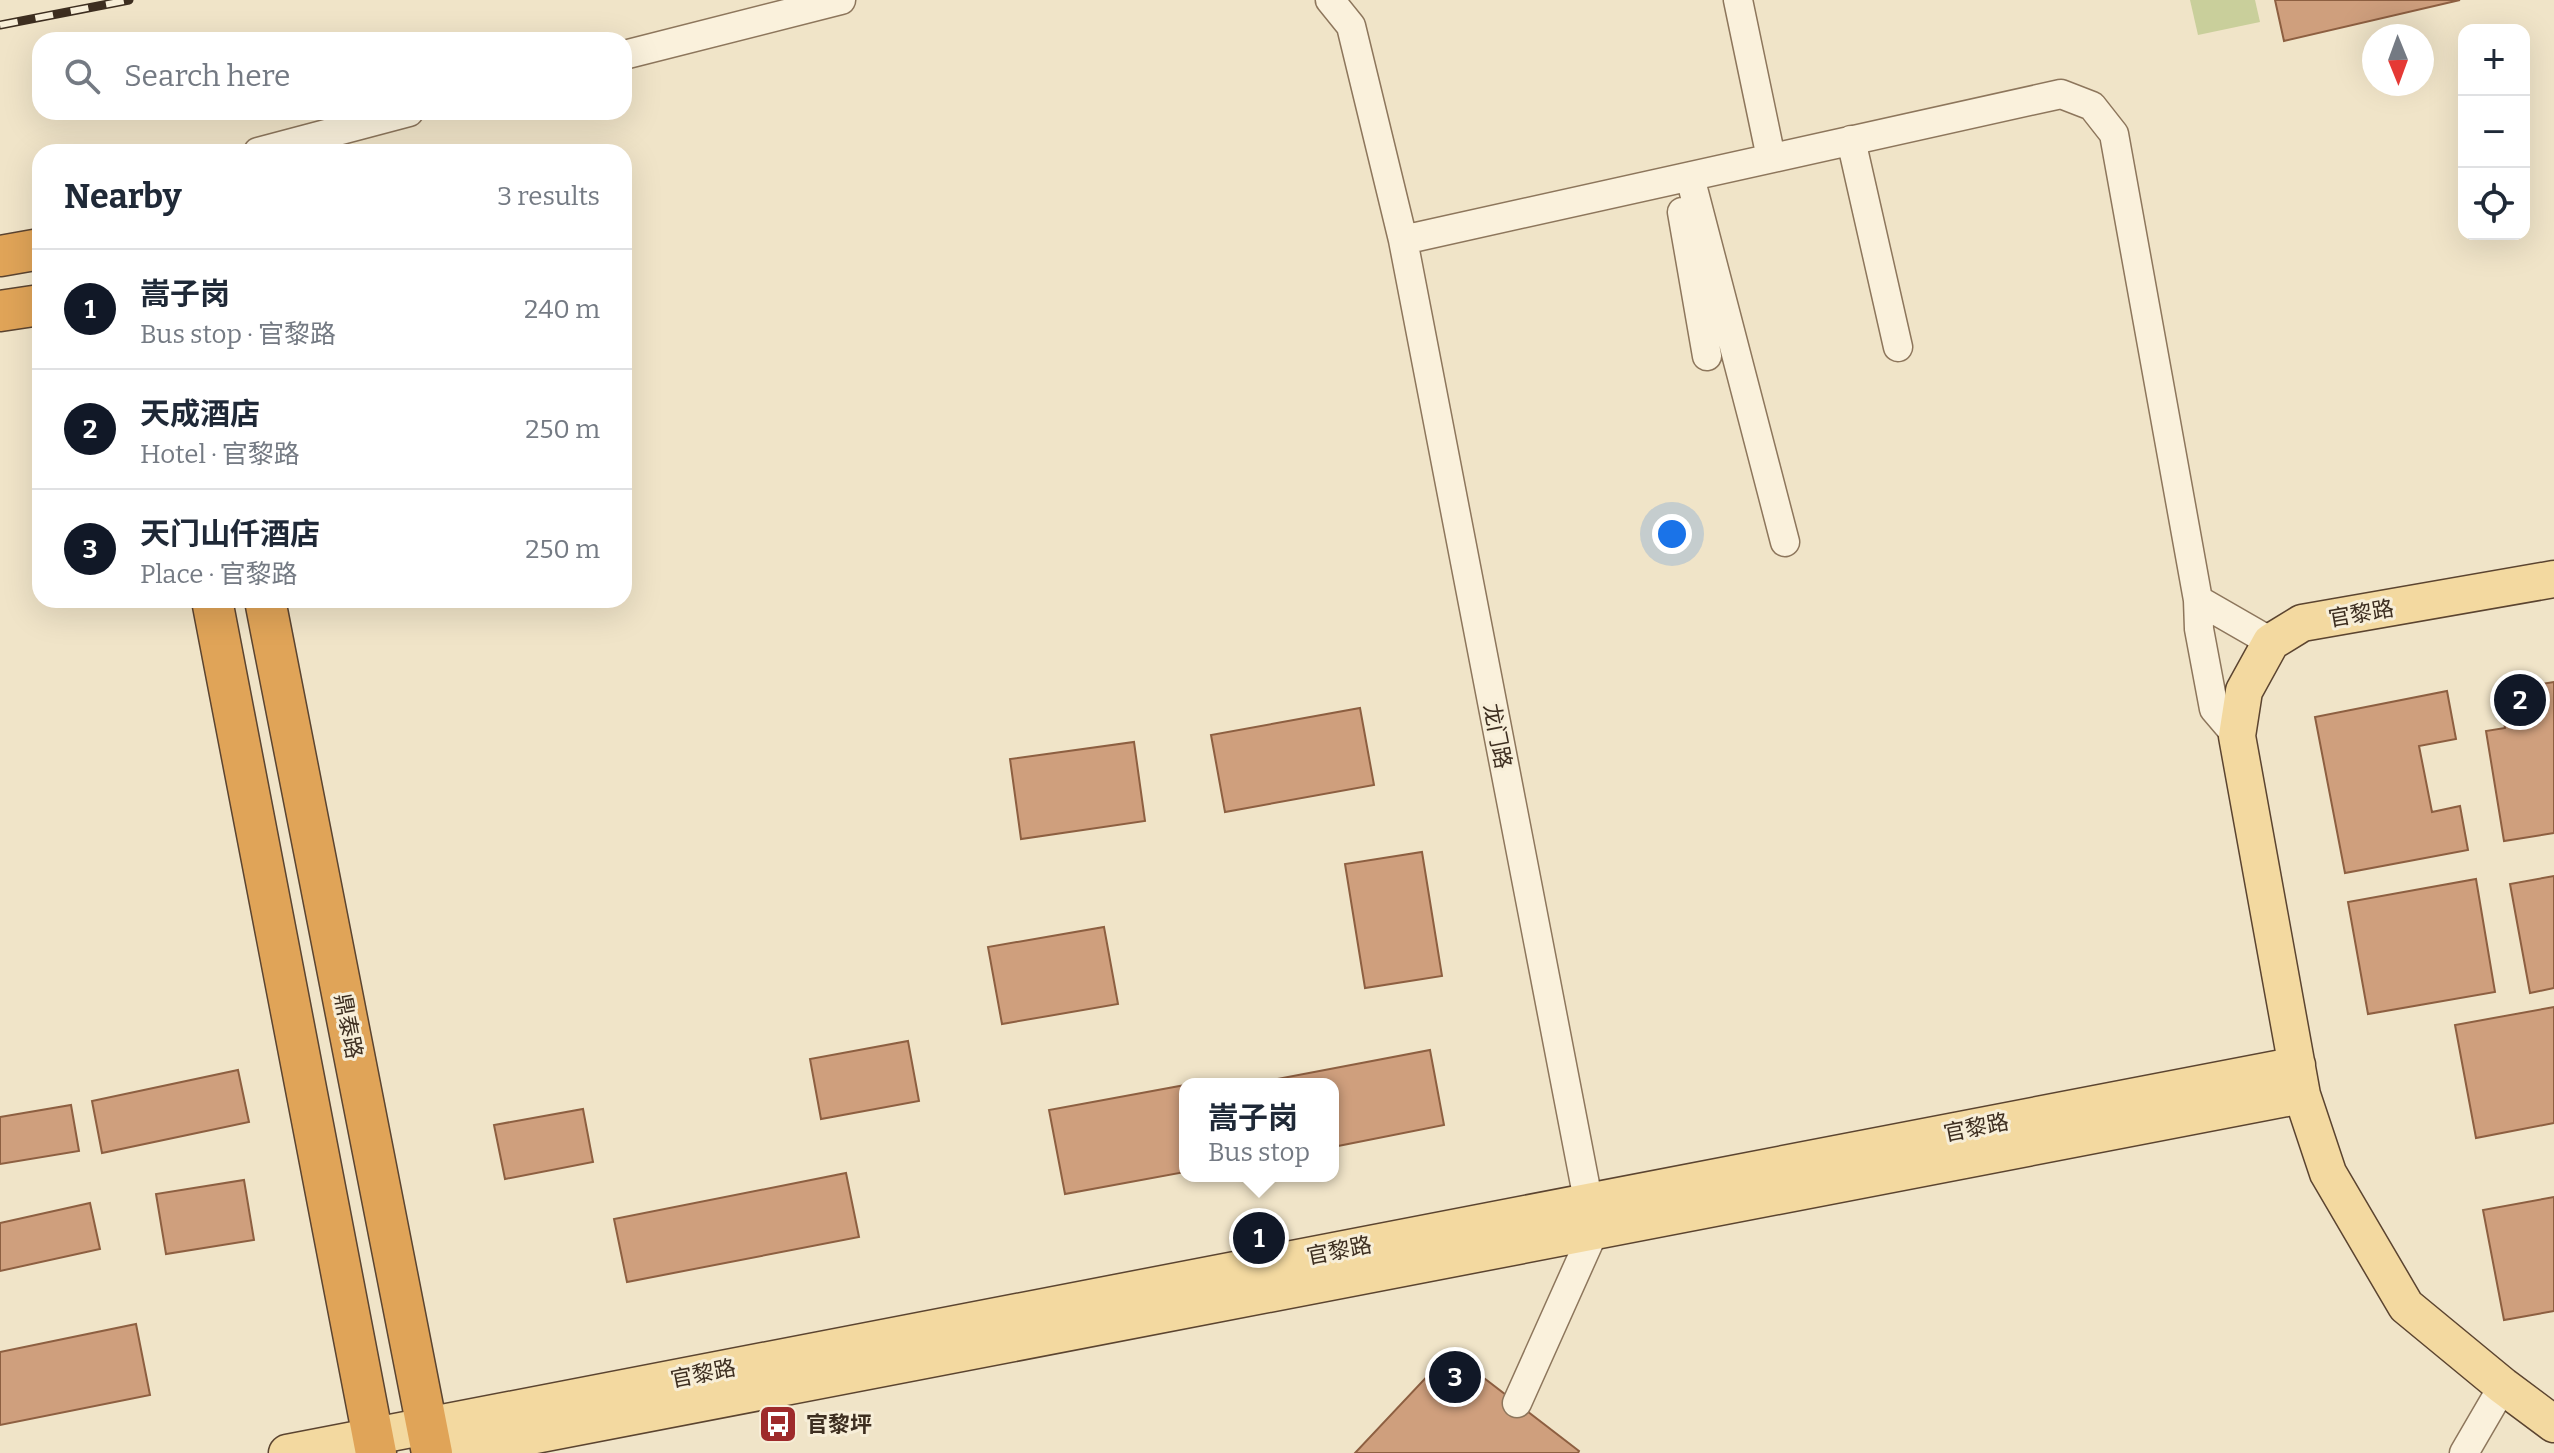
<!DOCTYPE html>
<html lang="en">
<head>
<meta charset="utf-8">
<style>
	:root { --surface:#fff; --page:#f6f6f7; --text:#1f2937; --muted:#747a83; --line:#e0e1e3; --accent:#111827 }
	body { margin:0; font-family:Bitter,"Noto Sans SC",serif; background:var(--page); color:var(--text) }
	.controls { position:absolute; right:24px; top:24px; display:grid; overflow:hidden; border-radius:16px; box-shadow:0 8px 32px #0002 }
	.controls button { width:72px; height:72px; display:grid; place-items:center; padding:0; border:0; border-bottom:2px solid var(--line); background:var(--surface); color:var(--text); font:40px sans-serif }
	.compass { position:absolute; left:2362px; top:24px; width:72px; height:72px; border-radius:50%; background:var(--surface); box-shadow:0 8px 32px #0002; rotate:179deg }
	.you { position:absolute; left:1672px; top:534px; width:28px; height:28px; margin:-20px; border:6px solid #fff; border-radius:50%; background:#1a73e8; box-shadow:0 0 0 12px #1a73e833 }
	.badge { display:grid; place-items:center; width:52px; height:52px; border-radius:50%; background:var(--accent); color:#fff; font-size:26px; font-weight:700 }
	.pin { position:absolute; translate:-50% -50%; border:4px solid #fff; box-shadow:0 2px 8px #0006 }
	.popup { position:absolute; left:1179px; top:1078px; width:160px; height:104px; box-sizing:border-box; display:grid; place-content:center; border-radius:16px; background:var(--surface); filter:drop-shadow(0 2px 6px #0005); font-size:26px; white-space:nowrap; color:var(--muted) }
	.popup b { font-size:30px; color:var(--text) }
	.popup::after { content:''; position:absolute; left:50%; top:100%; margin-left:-16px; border:16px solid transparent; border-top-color:var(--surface) }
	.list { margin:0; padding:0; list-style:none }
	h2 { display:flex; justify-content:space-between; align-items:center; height:104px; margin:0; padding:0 32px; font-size:34px }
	h2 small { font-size:26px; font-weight:400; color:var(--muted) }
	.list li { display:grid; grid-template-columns:52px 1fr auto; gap:24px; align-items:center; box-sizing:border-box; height:120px; padding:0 32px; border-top:2px solid var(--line) }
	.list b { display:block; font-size:30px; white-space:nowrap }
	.list p { margin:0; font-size:26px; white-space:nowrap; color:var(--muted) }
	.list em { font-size:26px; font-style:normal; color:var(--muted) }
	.icon { flex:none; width:44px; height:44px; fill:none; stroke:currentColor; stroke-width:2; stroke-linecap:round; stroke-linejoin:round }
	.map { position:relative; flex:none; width:2554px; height:1453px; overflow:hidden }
	.search { position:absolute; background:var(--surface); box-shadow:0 8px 32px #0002; left:32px; top:32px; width:600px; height:88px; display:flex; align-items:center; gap:20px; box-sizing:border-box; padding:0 28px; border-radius:24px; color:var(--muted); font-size:30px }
	.panel { position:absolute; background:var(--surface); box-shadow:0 8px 32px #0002; left:32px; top:144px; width:600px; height:464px; border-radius:24px }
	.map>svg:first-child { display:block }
	.green { fill:#c9cf9b }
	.building { fill:#cf9f7d; stroke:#8d5f41; stroke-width:2 }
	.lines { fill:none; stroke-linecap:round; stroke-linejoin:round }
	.minor-casing { stroke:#8d765c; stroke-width:31 }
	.major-casing { stroke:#5b4430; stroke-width:39 }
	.highway-casing { stroke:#5b4430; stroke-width:43 }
	.minor { stroke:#faf1dc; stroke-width:28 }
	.major { stroke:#f3d9a0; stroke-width:36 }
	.highway { stroke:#e0a458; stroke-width:40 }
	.rail-casing { stroke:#3d2e20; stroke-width:9 }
	.rail { stroke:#f7eed8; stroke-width:6; stroke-dasharray:18; stroke-linecap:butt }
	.labels { text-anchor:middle; stroke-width:6; stroke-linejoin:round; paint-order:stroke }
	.street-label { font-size:22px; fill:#3d2e20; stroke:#f7eed8 }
	.poi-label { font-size:22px; font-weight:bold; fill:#3d2e20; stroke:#f7eed8; text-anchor:start }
</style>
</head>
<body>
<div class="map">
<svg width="2554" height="1453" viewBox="0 0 2554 1453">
	<rect width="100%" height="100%" fill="#f0e4c8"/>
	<path class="green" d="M2190 0H2255L2260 22 2198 35Z"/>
	<path class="building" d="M2275 0H2460L2284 41Z
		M2554 682V833L2504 841 2486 731 2505 728 2499 691Z
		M2447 691 2456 739 2419 746 2432 812 2460 806 2468 850 2345 873 2315 717Z
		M1360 708 1374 785 1225 812 1211 735Z
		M1134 742 1145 821 1021 839 1010 759Z
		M1422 852 1442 976 1365 988 1345 864Z
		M2554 876V988L2530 993 2510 884Z
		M2476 879 2495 992 2368 1014 2348 902Z
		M1104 927 1118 1004 1002 1024 988 947Z
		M2554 1007V1123L2476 1138 2455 1025Z
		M908 1041 919 1101 821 1119 810 1059Z
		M1430 1050 1444 1125 1333 1147V1084H1273L1272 1080Z
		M238 1070 249 1122 102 1153 92 1101Z
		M1185 1085V1172L1065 1194 1049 1110Z
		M71 1105 79 1151 0 1164V1117Z
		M583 1109 593 1162 505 1179 494 1125Z
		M846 1173 859 1237 627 1282 614 1219Z
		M244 1180 254 1240 166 1254 156 1194Z
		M2554 1197V1311L2504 1320 2483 1210Z
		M90 1203 100 1249 0 1271V1223Z
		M136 1324 150 1395 0 1425V1352Z
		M1450 1352 1579 1451 1578 1453H1355Z"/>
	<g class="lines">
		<g class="minor-casing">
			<path id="minor" d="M1330 0 1351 26 1403 240 2061 94 2092 106 2114 134 2198 600
				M1738 0 1771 158
				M624 55 841 0
				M1851 140 1898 347
				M258 152 409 112
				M1690 177 1785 542
				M1682 212 1707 356
				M1403 240 1594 1231 1517 1403
				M2237 736 2214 709 2199 629 2198 600 2271 642
				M2464 1453 2503 1386"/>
		</g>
		<g class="major-casing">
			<path id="major" d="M2554 579 2302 623 2271 642 2244 691 2237 736 2302 1095 2328 1173 2406 1306 2503 1386 2554 1424
				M287 1453 2297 1065
				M442 1453 2302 1095"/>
		</g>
		<g class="highway-casing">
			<path id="highway" d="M0 256 40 249
				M0 311 40 305
				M212 600 376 1453
				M265 600 432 1453"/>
		</g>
		<use href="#minor" class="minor"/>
		<use href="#major" class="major"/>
		<use href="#highway" class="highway"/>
		<g class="rail-casing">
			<path id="rail" d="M0 25 129 0"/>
		</g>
		<use href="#rail" class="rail"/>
	</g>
	<defs>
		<g id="bus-square" transform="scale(2)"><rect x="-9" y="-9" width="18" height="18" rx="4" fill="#9e2a2b" stroke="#f7eed8"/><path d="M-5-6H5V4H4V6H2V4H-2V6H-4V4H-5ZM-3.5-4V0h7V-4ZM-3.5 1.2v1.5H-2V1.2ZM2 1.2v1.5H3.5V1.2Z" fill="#fff"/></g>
	</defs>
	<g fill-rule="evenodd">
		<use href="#bus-square" x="778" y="1424"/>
	</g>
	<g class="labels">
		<g class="street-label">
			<text transform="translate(2361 613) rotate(-10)" y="8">官黎路</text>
			<text transform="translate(1498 736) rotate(79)" y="8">龙门路</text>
			<text transform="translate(349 1026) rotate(79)" y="8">鼎泰路</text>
			<text transform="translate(1976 1127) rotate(-11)" y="8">官黎路</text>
			<text transform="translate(1339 1250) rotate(-11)" y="8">官黎路</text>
			<text transform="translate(703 1373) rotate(-11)" y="8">官黎路</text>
		</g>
		<g class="poi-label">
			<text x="806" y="1432">官黎坪</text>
		</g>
	</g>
</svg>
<div class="controls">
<button>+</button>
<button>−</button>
<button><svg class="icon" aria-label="locate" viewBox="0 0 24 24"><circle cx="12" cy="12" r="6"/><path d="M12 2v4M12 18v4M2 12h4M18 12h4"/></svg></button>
</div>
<svg class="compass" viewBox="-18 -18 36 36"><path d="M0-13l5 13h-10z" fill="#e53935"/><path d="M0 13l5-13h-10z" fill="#747a83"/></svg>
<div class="you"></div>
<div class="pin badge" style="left:1259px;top:1238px">1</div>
<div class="popup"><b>嵩子岗</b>Bus stop</div>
<div class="pin badge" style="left:2520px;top:700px">2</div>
<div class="pin badge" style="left:1455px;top:1377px">3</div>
<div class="search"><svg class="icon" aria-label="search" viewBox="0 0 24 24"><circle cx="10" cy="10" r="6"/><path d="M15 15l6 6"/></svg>Search here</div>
<section class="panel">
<h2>Nearby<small>3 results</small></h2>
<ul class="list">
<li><span class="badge">1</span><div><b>嵩子岗</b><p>Bus stop · 官黎路</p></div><em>240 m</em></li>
<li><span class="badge">2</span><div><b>天成酒店</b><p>Hotel · 官黎路</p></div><em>250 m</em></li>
<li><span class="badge">3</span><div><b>天门山仟酒店</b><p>Place · 官黎路</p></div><em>250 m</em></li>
</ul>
</section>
</div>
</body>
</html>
